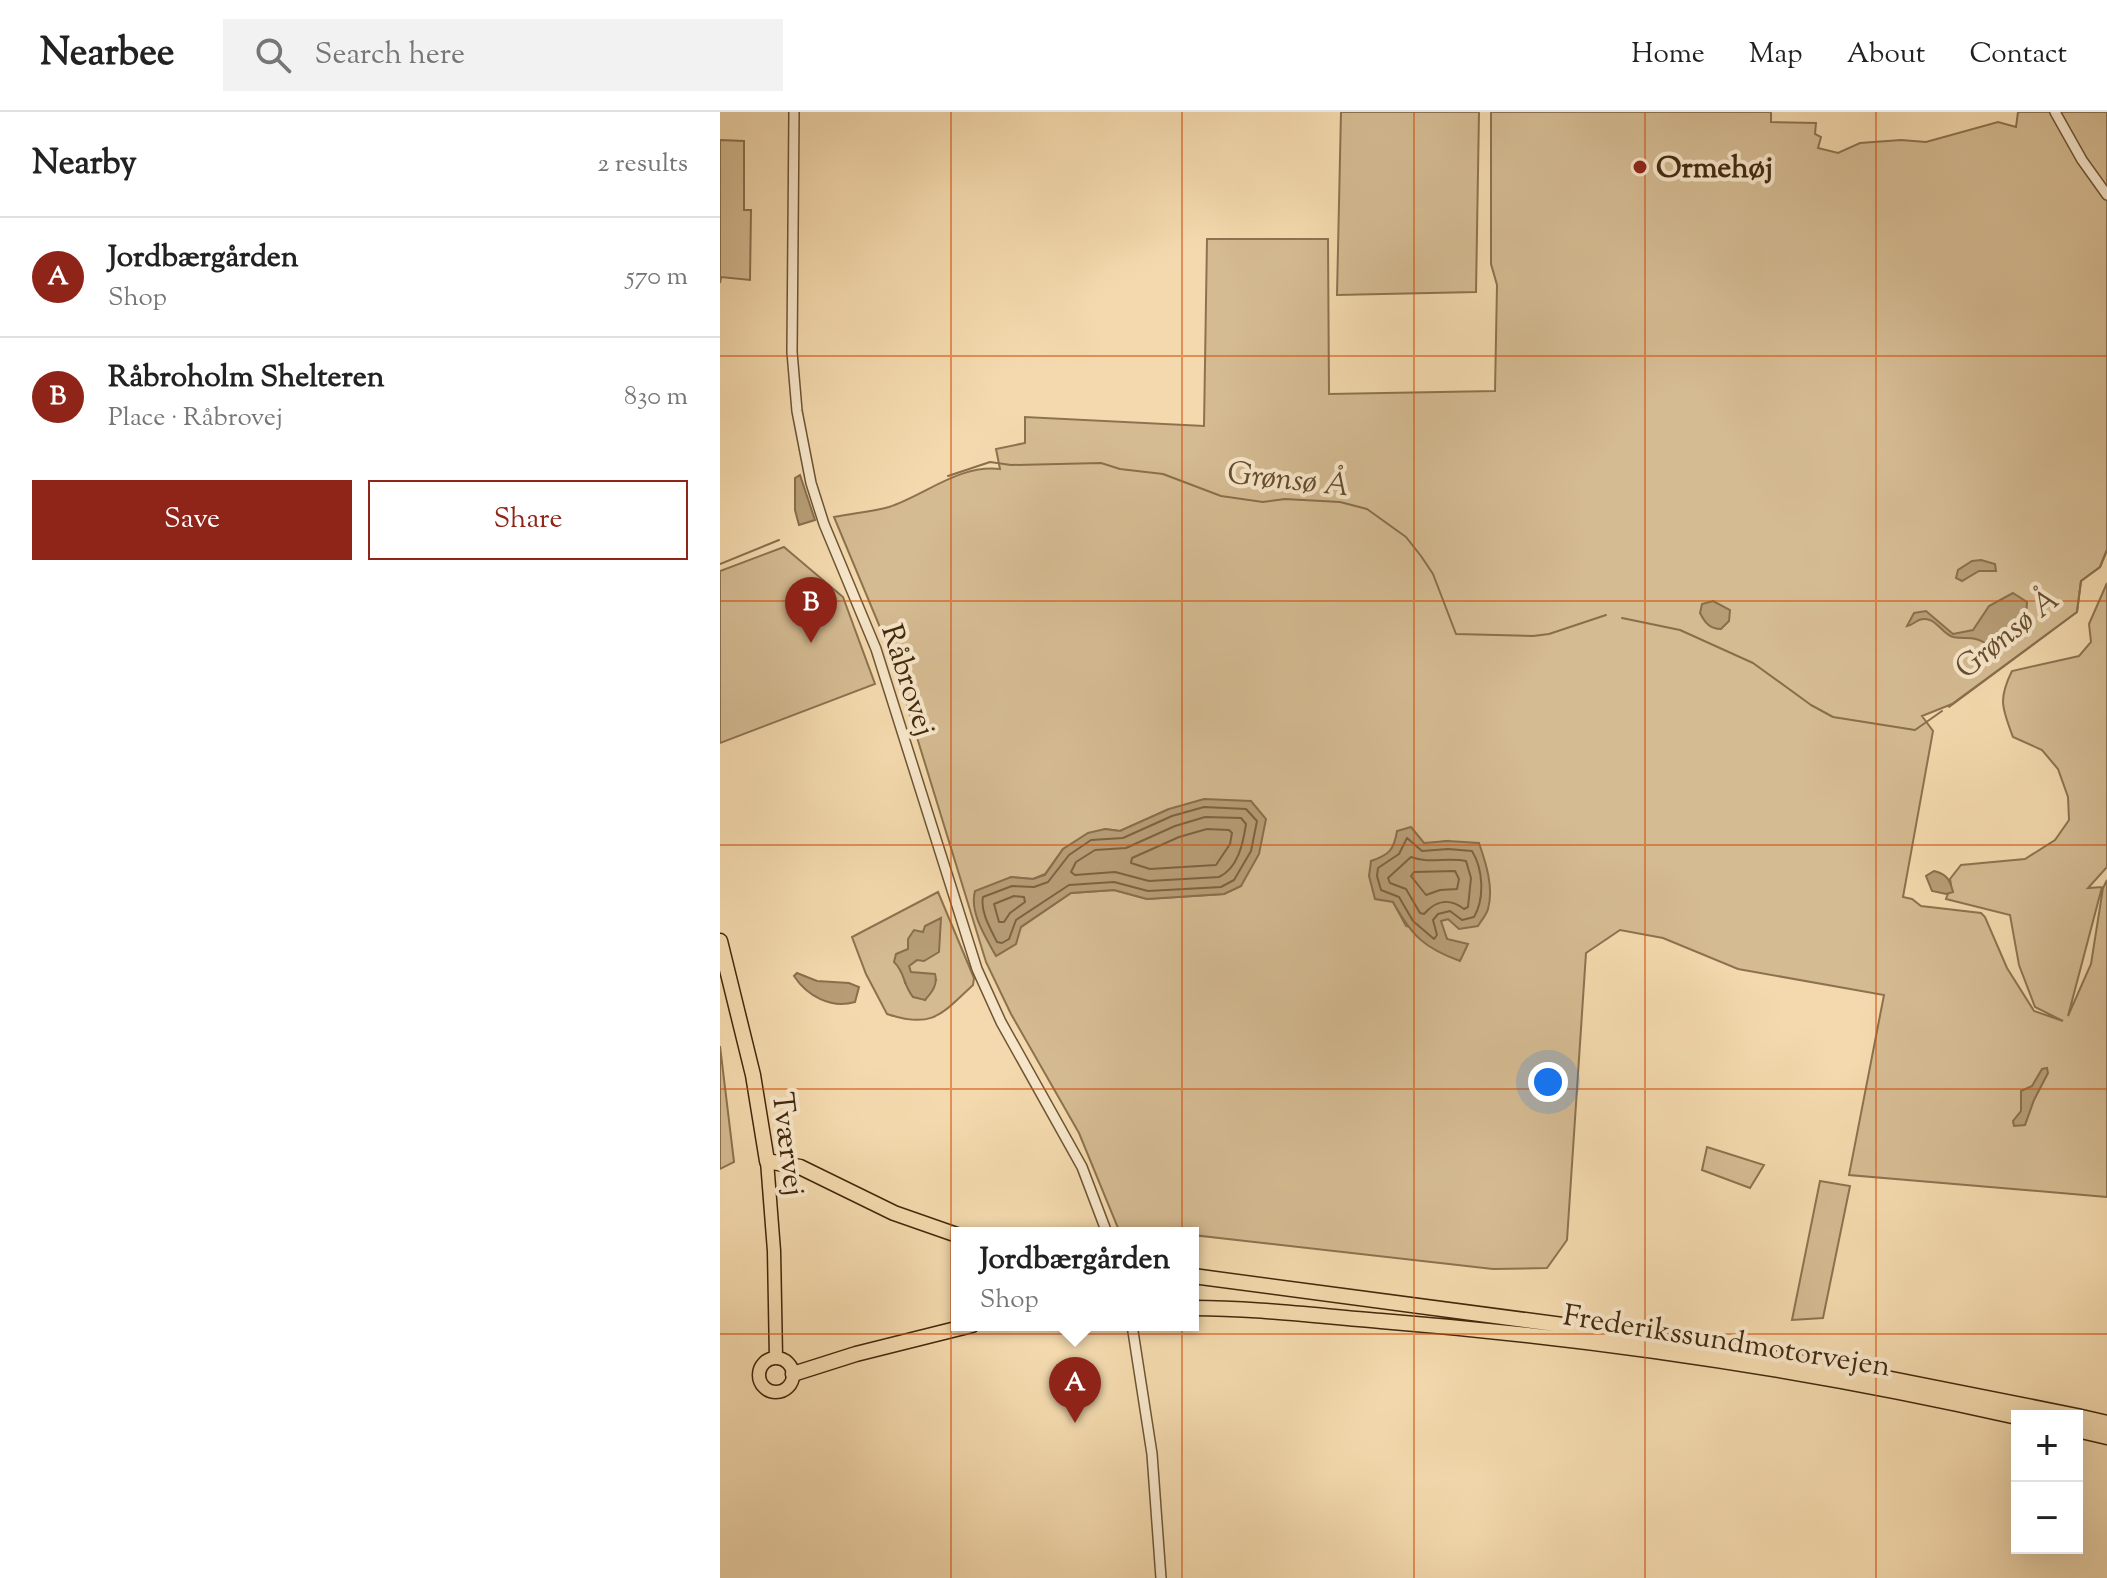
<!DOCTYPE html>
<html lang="en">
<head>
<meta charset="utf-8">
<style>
	:root { --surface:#fff; --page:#f2f2f2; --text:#222; --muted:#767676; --line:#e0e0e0; --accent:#8f2418 }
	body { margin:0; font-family:"Sorts Mill Goudy",serif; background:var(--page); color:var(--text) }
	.controls { position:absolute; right:24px; bottom:24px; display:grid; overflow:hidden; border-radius:0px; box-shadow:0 8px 32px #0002 }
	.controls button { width:72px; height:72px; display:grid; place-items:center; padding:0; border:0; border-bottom:2px solid var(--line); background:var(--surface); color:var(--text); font:40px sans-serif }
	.you { position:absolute; left:828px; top:970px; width:28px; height:28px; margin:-20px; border:6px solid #fff; border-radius:50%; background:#1a73e8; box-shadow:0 0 0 12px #1a73e833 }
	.badge { display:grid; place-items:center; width:52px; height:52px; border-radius:50%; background:var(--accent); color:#fff; font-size:26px; font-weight:700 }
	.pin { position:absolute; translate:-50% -66px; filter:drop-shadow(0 2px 4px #0008) }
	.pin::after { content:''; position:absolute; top:42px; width:28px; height:24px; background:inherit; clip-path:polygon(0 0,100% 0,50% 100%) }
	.popup { position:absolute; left:231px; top:1115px; width:248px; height:104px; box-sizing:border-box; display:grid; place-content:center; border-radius:0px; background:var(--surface); filter:drop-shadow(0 2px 6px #0005); font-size:26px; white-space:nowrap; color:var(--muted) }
	.popup b { font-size:30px; color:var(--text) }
	.popup::after { content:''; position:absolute; left:50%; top:100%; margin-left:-16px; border:16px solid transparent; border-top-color:var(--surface) }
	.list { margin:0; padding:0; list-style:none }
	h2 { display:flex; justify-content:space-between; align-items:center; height:104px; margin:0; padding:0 32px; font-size:34px }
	h2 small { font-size:26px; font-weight:400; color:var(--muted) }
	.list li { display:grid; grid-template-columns:52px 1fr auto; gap:24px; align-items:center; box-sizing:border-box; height:120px; padding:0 32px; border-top:2px solid var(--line) }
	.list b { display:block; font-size:30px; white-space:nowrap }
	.list p { margin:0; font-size:26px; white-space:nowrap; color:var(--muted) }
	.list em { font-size:26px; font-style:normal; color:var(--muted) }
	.actions { display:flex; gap:16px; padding:24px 32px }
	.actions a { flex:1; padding:18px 0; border:2px solid var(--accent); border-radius:0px; text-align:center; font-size:28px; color:var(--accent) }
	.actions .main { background:var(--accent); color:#fff }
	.icon { flex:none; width:44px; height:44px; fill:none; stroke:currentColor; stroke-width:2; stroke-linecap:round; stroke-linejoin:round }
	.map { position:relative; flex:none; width:1387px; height:1466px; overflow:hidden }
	header { display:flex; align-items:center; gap:48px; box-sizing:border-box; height:112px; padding:0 40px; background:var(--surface); border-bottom:2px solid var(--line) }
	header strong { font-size:38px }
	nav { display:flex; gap:44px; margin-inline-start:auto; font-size:28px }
	.search { width:560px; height:72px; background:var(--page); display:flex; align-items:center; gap:20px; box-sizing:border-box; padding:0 28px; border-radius:0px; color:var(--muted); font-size:30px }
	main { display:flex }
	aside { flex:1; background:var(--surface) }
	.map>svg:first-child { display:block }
	.green { fill:#d5bb92; stroke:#8c724f; stroke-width:2; fill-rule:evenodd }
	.water { fill:#b79d76; stroke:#886f4c; stroke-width:2 }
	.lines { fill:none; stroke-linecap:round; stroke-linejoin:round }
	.shore { stroke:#7c6341; stroke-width:2 }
	.stream { stroke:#886f4c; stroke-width:2 }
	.minor-casing { stroke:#6e5534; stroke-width:12 }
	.major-casing { stroke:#42290c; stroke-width:15 }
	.highway-casing { stroke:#42290c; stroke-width:17 }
	.minor { stroke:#f7e6ca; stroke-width:9 }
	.major { stroke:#f3d9ad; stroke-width:12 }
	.highway { stroke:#f3d9ad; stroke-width:14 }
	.grid { fill:none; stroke:#cf520c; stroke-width:2; stroke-opacity:0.55 }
	.poi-dot { fill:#8f2418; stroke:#f7e6ca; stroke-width:3 }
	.labels { text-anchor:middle; stroke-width:8; stroke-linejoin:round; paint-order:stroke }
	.poi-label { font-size:30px; font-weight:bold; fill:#42290c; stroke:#f7e6ca; text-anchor:start }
	.street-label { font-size:30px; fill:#42290c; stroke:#f7e6ca }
	.water-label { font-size:32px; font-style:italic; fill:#654c2c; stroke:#f7e6ca }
</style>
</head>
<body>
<header>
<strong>Nearbee</strong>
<div class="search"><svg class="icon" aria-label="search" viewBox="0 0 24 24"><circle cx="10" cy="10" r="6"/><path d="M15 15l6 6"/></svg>Search here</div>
<nav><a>Home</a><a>Map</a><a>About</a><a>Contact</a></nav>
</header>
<main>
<aside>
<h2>Nearby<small>2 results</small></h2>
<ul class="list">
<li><span class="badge">A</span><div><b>Jordbærgården</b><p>Shop</p></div><em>570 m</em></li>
<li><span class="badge">B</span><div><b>Råbroholm Shelteren</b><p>Place · Råbrovej</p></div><em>830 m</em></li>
</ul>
<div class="actions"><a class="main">Save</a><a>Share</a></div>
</aside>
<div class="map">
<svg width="1387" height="1466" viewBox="0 0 1387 1466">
	<rect width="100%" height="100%" fill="#f3d9ad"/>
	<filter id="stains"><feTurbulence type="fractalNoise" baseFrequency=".0025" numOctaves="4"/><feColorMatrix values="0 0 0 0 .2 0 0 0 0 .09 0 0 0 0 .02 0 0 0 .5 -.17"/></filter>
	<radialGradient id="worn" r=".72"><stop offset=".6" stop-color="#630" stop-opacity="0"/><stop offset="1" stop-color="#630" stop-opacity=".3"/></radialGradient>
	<path class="green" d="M621 0H759L756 180 617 183Z
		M771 0H1051V10L1096 11 1095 22 1101 25 1098 36 1118 41 1140 31 1181 28 1206 30 1278 10 1296 15 1298 0H1387V438L1380 455 1361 469 1357 500 1232 592 1202 604 1213 619 1183 785 1192 787 1201 794 1261 801 1265 805 1287 856 1314 899 1343 909 1315 895 1299 853 1290 803 1226 787 1231 773 1230 767 1241 753 1305 747 1335 728 1349 708 1348 685 1338 657 1322 638 1293 625C1282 596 1278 587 1292 559L1359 544 1371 530 1369 512 1387 471V755L1368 776 1382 775 1348 904 1371 852 1383 776 1387 768V1085L1129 1063 1164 883 1018 857 943 826 900 818 866 841 847 1128 827 1156 773 1157 473 1123V1121L428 1118 400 1121 359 1021 291 902 266 850 172 544 114 405C132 401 151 400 169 395 205 383 240 352 280 357L276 337 305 331V305L484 314 487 127H608L609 282 775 279 777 173 771 152ZM449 697 521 774 504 782 427 787 394 778 351 781 301 815 291 765 313 767 325 762 343 737 385 717 400 719ZM728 729V807L720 809 727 827 686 814 651 749 666 744 674 736Z
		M0 28 24 29V98H31L30 168 1 165 0 171Z
		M64 435 123 485 155 572 0 631V459Z
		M218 780 254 866 253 873C221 903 212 917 167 902L146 862 132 825ZM203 820 197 848 189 854 190 861 216 868 205 888 185 871C181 849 188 837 203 820Z
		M0 934 14 1050 0 1057Z
		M987 1035 1044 1053 1030 1076 982 1058Z
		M1100 1069 1130 1074 1103 1206 1072 1208Z"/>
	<path class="water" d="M80 363 95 408 79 413 75 398V366Z
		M1261 448 1275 452 1276 459H1259L1242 469 1236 466 1238 458 1252 449Z
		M1293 481 1307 490 1306 506 1277 528 1265 531C1253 523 1245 528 1233 525 1221 522 1215 502 1199 508 1195 510 1192 513 1187 514L1194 501 1206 499 1233 522 1253 518 1269 494Z
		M993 489 1010 498 1009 509 1001 517C990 517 985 511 980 501L982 492Z
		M484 687 531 689 546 707 539 742 521 774 504 782 427 787 394 778 351 781 301 815 296 832 276 844C266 826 249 800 255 779L291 765 313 767 325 763 343 737 368 721 385 717 400 719 449 697Z
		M691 715 704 731 728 729 759 731C766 751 774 776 768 797 767 802 761 809 758 814L739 817 728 807 721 809 727 827 748 832 740 849C704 836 692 824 673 790L655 787 649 764 651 749C669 743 674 738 677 719Z
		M1214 759C1227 762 1230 768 1233 780L1226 782 1212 779 1206 764Z
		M221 806 219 840 204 849 197 848 189 854 191 860 215 862C218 873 212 880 205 888L193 885C183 873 185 860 174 850L176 842 188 837V827L194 818 203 820 205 814Z
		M77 861 97 869 129 871 139 875 135 890C111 897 87 884 74 864Z
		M1327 956 1328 961 1314 988 1305 1013 1294 1014 1293 1009 1301 999V979L1312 974 1322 957Z"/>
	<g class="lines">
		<path class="shore" d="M484 695 526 697 537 709 531 739 514 768 501 775 428 779 394 770 349 773 296 808 289 827 282 831 277 830C270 816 260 799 263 785L292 774 314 775 328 770 349 743 371 728 403 726 452 704Z
			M485 705 521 706 526 712C523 732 518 756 499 765L429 769 395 760 355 763 351 760 356 750 375 738 406 736 455 714Z
			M487 717 509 718 512 721 510 732 496 753 430 757 411 751 412 746 459 725Z
			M687 726 702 739 728 737 752 739C763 757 765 786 754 805L742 808 730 799 718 802 713 808 717 823 714 827 693 809 679 785 661 778 657 764 658 756 679 742Z
			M691 745C709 752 727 745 746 749L751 766 748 795 744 797C730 786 716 788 704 802L700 801 686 777 670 771 668 766Z
			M735 759 739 767 737 777 720 778 706 783 691 764 694 760Z
			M294 784 304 785 305 790 290 801 284 810H279L274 792Z"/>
		<path class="stream" d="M228 364 270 350 291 353 381 351 400 357 443 362 501 384 543 390 565 387 620 390 647 397 686 425 701 444 713 462 736 522 813 524 829 522 886 503
			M0 452 59 428
			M902 506 960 518 1033 551 1091 593 1113 605 1195 618 1222 599
			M1229 595 1357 500 1361 469 1380 455 1387 438"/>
		<g class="minor-casing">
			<path id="minor" d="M74 0 72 240 77 299 91 371 104 412 156 537 257 857 281 910 362 1055 387 1121
				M1335 0 1362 48 1387 83
				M412 1213 432 1342 441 1466"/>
		</g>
		<g class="major-casing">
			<path id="major" d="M47 1049 54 1139 56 1246
				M39 1263a17 17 0 1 1 34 0a17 17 0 1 1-34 0Z"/>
		</g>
		<g class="highway-casing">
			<path id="highway" d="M0 829 33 963 47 1049 80 1055 174 1101 237 1123
				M473 1164 895 1220 1121 1257 1357 1304
				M473 1196C536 1196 598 1204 661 1209 873 1226 1090 1258 1297 1305
				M73 1262 136 1242 252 1213
				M1357 1304 1387 1311
				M1357 1318 1387 1325"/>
		</g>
		<use href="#minor" class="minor"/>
		<use href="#major" class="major"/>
		<use href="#highway" class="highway"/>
	</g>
	<path class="grid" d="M231 0V1466M462 0V1466M694 0V1466M925 0V1466M1156 0V1466M0 244H1387M0 489H1387M0 733H1387M0 977H1387M0 1222H1387"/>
	<circle class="poi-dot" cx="920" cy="55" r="8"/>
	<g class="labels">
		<g class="poi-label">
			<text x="936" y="65">Ormehøj</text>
		</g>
		<g class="street-label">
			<text transform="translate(189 568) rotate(72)" y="10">Råbrovej</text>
			<text transform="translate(69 1032) rotate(83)" y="10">Tværvej</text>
			<text transform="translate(1007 1228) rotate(9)" y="10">Frederikssundmotorvejen</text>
		</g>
		<g class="water-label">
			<text transform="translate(568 366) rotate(6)" y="11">Grønsø Å</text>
			<text transform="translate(1286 521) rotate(-39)" y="11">Grønsø Å</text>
		</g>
	</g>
	<rect width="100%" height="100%" filter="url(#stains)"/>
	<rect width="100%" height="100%" fill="url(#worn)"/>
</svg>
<div class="controls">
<button>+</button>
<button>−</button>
</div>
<div class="you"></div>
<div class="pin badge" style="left:355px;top:1311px">A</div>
<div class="popup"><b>Jordbærgården</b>Shop</div>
<div class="pin badge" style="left:91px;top:531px">B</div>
</div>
</main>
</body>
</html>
